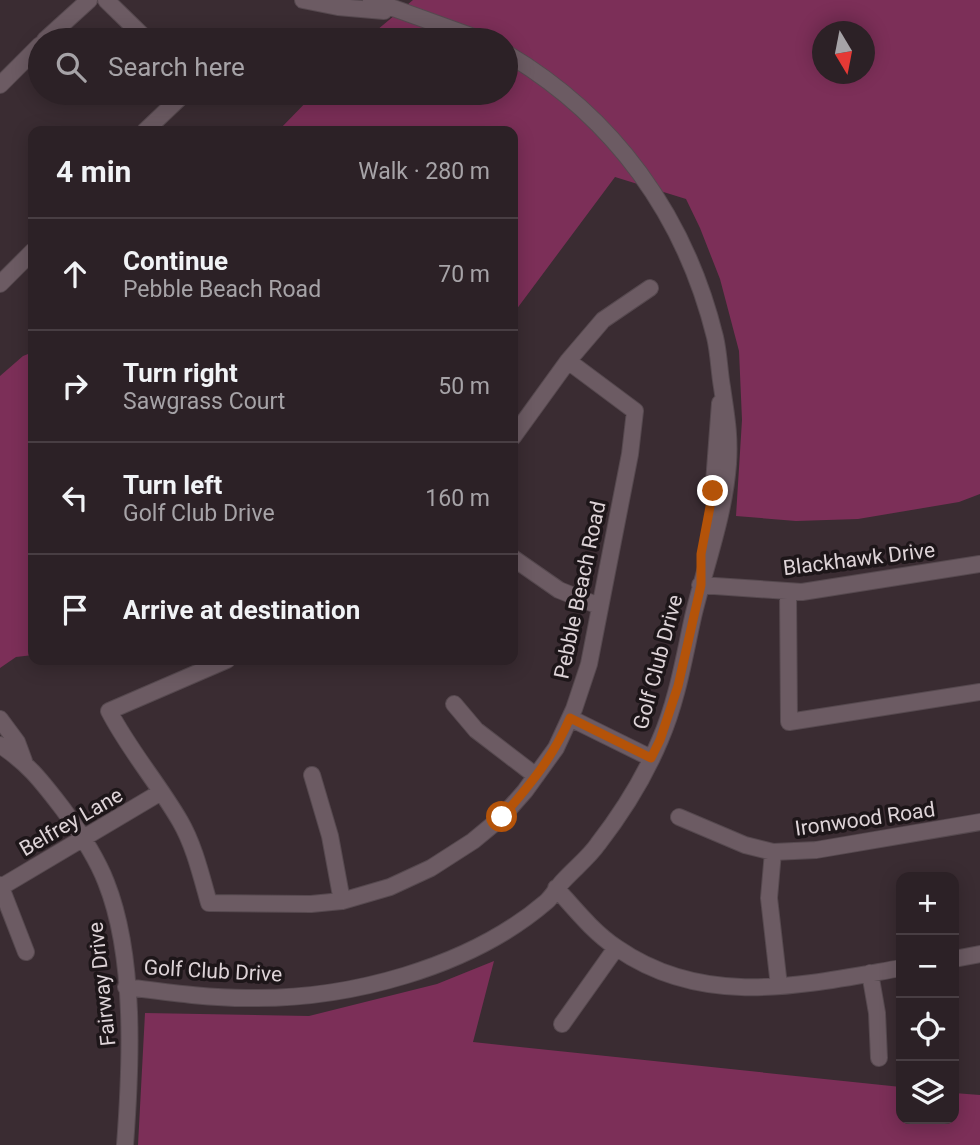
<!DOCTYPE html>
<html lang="en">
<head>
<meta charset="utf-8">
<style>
	:root { --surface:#2c2126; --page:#34292e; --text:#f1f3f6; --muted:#a6a3a7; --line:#483e43 }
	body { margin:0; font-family:Roboto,sans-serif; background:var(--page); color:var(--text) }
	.controls { position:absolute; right:21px; bottom:21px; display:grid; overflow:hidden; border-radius:14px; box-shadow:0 4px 18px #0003 }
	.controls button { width:63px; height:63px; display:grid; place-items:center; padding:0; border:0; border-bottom:2px solid var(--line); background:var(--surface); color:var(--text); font:35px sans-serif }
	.compass { position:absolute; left:812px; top:21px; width:63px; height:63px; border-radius:50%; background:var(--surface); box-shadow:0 4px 18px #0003; rotate:170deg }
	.stop { position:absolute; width:21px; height:21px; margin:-16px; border:5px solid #b45309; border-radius:50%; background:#fff }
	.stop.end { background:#b45309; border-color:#fff; box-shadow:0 2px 7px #0008 }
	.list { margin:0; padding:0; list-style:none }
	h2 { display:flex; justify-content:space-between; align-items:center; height:91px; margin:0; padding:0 28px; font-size:30px }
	h2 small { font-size:23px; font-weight:400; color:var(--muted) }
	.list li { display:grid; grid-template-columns:46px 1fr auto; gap:21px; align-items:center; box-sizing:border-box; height:112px; padding:0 28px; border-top:2px solid var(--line) }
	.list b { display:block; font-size:26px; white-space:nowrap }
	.list p { margin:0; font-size:23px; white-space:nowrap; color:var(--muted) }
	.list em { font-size:23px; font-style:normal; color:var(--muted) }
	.icon { flex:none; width:38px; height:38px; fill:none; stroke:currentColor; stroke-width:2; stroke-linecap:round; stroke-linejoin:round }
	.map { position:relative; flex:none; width:980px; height:1145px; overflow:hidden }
	.search { position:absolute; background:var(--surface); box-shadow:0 4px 18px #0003; left:28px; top:28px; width:490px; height:77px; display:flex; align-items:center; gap:18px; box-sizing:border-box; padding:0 24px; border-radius:38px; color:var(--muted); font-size:26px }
	.panel { position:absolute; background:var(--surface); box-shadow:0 4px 18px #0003; left:28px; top:126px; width:490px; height:539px; border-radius:14px }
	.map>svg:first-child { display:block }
	.green { fill:#7c2f58; fill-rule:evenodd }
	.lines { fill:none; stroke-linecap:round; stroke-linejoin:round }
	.minor-casing { stroke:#56494f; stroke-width:18 }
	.minor { stroke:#6c5b63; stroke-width:16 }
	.route { stroke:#b45309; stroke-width:9 }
	.labels { text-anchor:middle; stroke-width:7; stroke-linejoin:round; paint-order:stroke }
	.street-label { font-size:21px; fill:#ddd3d7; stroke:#1d1619 }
</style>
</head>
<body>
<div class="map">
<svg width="980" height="1145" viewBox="0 0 980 1145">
	<rect width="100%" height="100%" fill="#3a2c32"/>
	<path class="green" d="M413 0H980V494L959 502 858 519 796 521 736 516 742 420 739 351 720 279 700 228 686 199 615 177 513 314V131H278L315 93H506V40H365ZM822 32H864V74H822Z
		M33 352V655L16 657 0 668V376L23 356Z
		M494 961 473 1042 901 1087V1119H954V1093L980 1095V1145H138L145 1013 309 1016 437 984Z"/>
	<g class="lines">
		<g class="minor-casing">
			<path id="minor" d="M106 0 147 40
				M303 0 338 7 384 11
				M371 0 482 40
				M45 40 89 0
				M0 85 40 45
				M145 131 185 93
				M0 284 33 251
				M513 437 568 361 603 320 650 288
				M713 496 720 403
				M513 558 559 590 599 606
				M700 585 802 592 980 564
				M788 592 789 722 980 692
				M227 660 109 711C129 750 158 783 180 821 194 845 201 875 209 903L311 904 342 901 390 887 431 868 473 841 502 817 525 791 556 748 574 709 589 664 630 454 635 411 568 361
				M454 704 476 730 536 776
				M570 718 651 758
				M0 719 17 742 24 761
				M0 745C29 764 42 782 63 809 79 831 96 856 106 882 136 957 131 1066 125 1145
				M312 775 330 836 342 901
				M679 817 745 845 773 852 816 850 980 822
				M773 852 769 898 779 986
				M0 885 26 952
				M1 887 161 792
				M556 888C575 909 593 932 617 948 705 1009 804 985 901 968
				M954 959 980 954
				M870 973 877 1013 879 1058
				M126 987C166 992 206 998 247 998 347 1000 469 968 546 902 553 896 557 887 564 880 575 868 589 857 598 844 622 813 645 776 660 740 677 701 684 658 693 617 705 566 724 517 728 464 730 434 726 415 722 387 719 370 719 354 715 337 685 215 614 117 506 53
				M562 1024 616 948"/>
		</g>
		<use href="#minor" class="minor"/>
	</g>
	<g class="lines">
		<path class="route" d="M502 817C530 785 553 757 570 718L651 758 660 740 678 686 701 585V554L713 491"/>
	</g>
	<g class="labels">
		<g class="street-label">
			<text transform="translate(859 559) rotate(-7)" y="7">Blackhawk Drive</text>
			<text transform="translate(580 590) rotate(-78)" y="7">Pebble Beach Road</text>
			<text transform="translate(658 662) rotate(-75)" y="7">Golf Club Drive</text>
			<text transform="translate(865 819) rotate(-8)" y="7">Ironwood Road</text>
			<text transform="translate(71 822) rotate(-30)" y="7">Belfrey Lane</text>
			<text transform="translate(213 971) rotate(3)" y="7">Golf Club Drive</text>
			<text transform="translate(102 984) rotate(-96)" y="7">Fairway Drive</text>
		</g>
	</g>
</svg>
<div class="controls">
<button>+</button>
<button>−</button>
<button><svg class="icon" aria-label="locate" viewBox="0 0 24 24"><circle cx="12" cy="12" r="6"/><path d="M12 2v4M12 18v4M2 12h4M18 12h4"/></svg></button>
<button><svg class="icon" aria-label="layers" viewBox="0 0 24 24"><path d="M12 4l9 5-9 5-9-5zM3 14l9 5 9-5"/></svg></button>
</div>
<svg class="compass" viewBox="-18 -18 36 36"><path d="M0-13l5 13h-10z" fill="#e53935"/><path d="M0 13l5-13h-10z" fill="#a6a3a7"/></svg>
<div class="stop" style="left:502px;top:817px"></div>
<div class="stop end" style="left:713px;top:491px"></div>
<div class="search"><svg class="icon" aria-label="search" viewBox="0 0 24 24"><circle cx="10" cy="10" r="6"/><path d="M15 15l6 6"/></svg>Search here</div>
<section class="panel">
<h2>4 min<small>Walk · 280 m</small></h2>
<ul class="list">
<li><svg class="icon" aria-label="ahead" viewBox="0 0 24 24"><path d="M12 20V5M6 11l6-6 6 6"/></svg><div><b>Continue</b><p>Pebble Beach Road</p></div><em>70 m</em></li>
<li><svg class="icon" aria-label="right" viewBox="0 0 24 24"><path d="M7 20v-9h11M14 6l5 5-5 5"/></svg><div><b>Turn right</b><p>Sawgrass Court</p></div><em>50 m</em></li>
<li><svg class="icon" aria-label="left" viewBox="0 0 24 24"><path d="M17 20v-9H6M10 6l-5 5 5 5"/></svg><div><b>Turn left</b><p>Golf Club Drive</p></div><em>160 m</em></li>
<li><svg class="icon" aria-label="arrive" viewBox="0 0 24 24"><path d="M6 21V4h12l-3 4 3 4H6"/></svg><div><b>Arrive at destination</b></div></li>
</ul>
</section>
</div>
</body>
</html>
